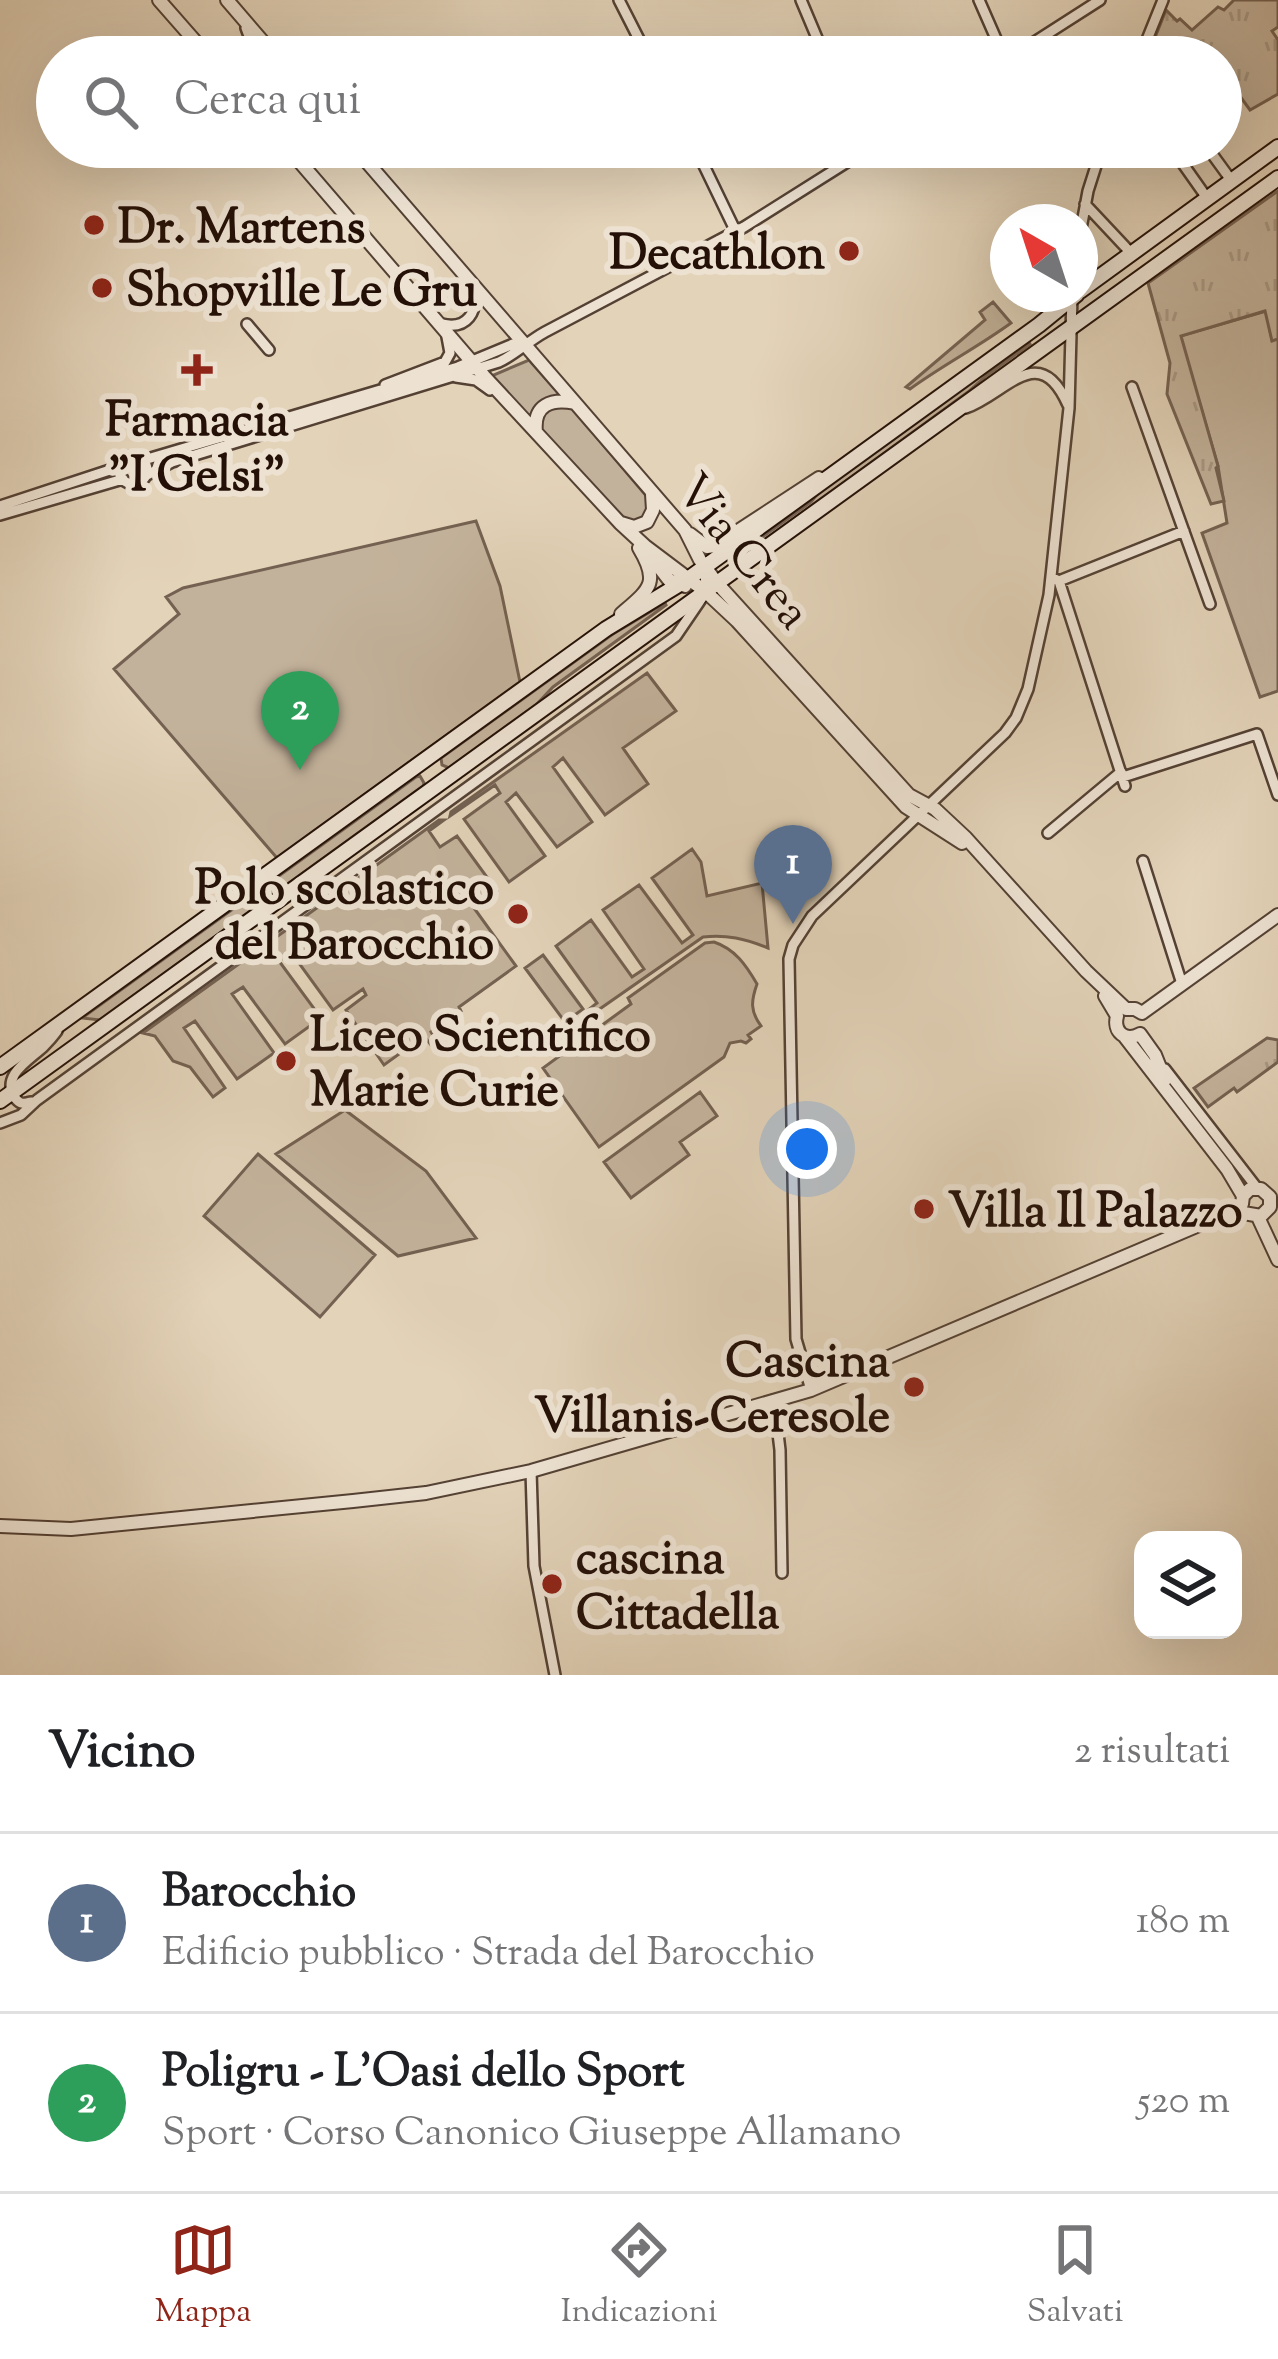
<!DOCTYPE html>
<html lang="it">
<head>
<meta charset="utf-8">
<style>
	:root { --surface:#fff; --page:#f6f6f6; --text:#202124; --muted:#757577; --line:#e0e0e0; --accent:#8f2418 }
	body { margin:0; font-family:"Sorts Mill Goudy",serif; background:var(--page); color:var(--text) }
	.controls { position:absolute; right:36px; bottom:36px; display:grid; overflow:hidden; border-radius:24px; box-shadow:0 12px 48px #0002 }
	.controls button { width:108px; height:108px; display:grid; place-items:center; padding:0; border:0; border-bottom:3px solid var(--line); background:var(--surface); color:var(--text); font:60px sans-serif }
	.compass { position:absolute; left:990px; top:204px; width:108px; height:108px; border-radius:50%; background:var(--surface); box-shadow:0 12px 48px #0002; rotate:321deg }
	.you { position:absolute; left:807px; top:1149px; width:42px; height:42px; margin:-30px; border:9px solid #fff; border-radius:50%; background:#1a73e8; box-shadow:0 0 0 18px #1a73e833 }
	.badge { display:grid; place-items:center; width:78px; height:78px; border-radius:50%; background:var(--accent); color:#fff; font-size:39px; font-weight:700 }
	.pin { position:absolute; translate:-50% -99px; filter:drop-shadow(0 3px 6px #0008) }
	.pin::after { content:''; position:absolute; top:63px; width:42px; height:36px; background:inherit; clip-path:polygon(0 0,100% 0,50% 100%) }
	.list { margin:0; padding:0; list-style:none }
	h2 { display:flex; justify-content:space-between; align-items:center; height:156px; margin:0; padding:0 48px; font-size:51px }
	h2 small { font-size:39px; font-weight:400; color:var(--muted) }
	.list li { display:grid; grid-template-columns:78px 1fr auto; gap:36px; align-items:center; box-sizing:border-box; height:180px; padding:0 48px; border-top:3px solid var(--line) }
	.list b { display:block; font-size:45px; white-space:nowrap }
	.list p { margin:0; font-size:39px; white-space:nowrap; color:var(--muted) }
	.list em { font-size:39px; font-style:normal; color:var(--muted) }
	.icon { flex:none; width:66px; height:66px; fill:none; stroke:currentColor; stroke-width:2; stroke-linecap:round; stroke-linejoin:round }
	.map { position:relative; flex:none; width:1278px; height:1675px; overflow:hidden }
	.search { position:absolute; background:var(--surface); box-shadow:0 12px 48px #0002; left:36px; right:36px; top:36px; height:132px; display:flex; align-items:center; gap:30px; box-sizing:border-box; padding:0 42px; border-radius:66px; color:var(--muted); font-size:45px }
	.sheet { height:516px; background:var(--surface) }
	nav { display:flex; justify-content:space-around; align-items:center; box-sizing:border-box; height:168px; border-top:3px solid var(--line); background:var(--surface); font-size:33px; color:var(--muted) }
	nav a { display:grid; justify-items:center; gap:6px }
	nav .on { color:var(--accent) }
	.map>svg:first-child { display:block }
	.green { fill:#c3b29b; stroke:#746151; stroke-width:3 }
	.park { fill:url(#park-tufts); stroke:#746151; stroke-width:3 }
	.lines { fill:none; stroke-linecap:round; stroke-linejoin:round }
	.minor-casing { stroke:#544134; stroke-width:14 }
	.tertiary-casing { stroke:#544134; stroke-width:16 }
	.secondary-casing { stroke:#241007; stroke-width:18 }
	.minor { stroke:#ede2d2; stroke-width:9 }
	.tertiary { stroke:#ede2d2; stroke-width:12 }
	.secondary { stroke:#ede2d2; stroke-width:14 }
	.poi-dot { fill:#8f2418; stroke:#ede2d2; stroke-width:4.5 }
	.labels { text-anchor:middle; stroke-width:12; stroke-linejoin:round; paint-order:stroke }
	.poi-label { font-size:48px; font-weight:bold; fill:#241007; stroke:#ede2d2; text-anchor:start }
	.street-label { font-size:48px; fill:#241007; stroke:#ede2d2 }
</style>
</head>
<body>
<div class="map">
<svg width="1278" height="1675" viewBox="0 0 1278 1675">
	<defs>
		<pattern id="park-tufts" width="24" height="20" patternUnits="userSpaceOnUse" patternTransform="scale(3)"><rect width="24" height="20" fill="#c3b29b"/><path d="M3 7l-1-3M5 7V3M7 7l1-3M15 17l-1-3M17 17v-4M19 17l1-3" fill="none" stroke="#a79884"/></pattern>
	</defs>
	<rect width="100%" height="100%" fill="#e3d3b9"/>
	<filter id="stains"><feTurbulence type="fractalNoise" baseFrequency=".00167" numOctaves="4"/><feColorMatrix values="0 0 0 0 .2 0 0 0 0 .09 0 0 0 0 .02 0 0 0 .5 -.17"/></filter>
	<radialGradient id="worn" r=".72"><stop offset=".6" stop-color="#630" stop-opacity="0"/><stop offset="1" stop-color="#630" stop-opacity=".3"/></radialGradient>
	<path class="green" d="M993 302 1011 323C978 347 943 365 910 389L906 387 985 320 980 312Z
		M1266 311 1272 340 1278 339V691L1260 697 1202 533 1227 523 1218 466 1180 336Z
		M1027 339 1030 344 986 376 968 392 732 564 730 560 811 502 823 487Z
		M529 360 561 396 549 398 531 422 489 377Z
		M553 404 573 409 648 498 651 503 645 520 624 522 540 428 543 412Z
		M476 521 500 586 520 682 277 858 114 669 179 614 166 597 183 588Z
		M665 603 666 605 553 687 536 705 449 768 442 765 441 758 613 634Z
		M647 673 676 711 623 748 648 784 605 815 563 758 553 767 592 822 557 847 516 793 506 802 545 856 509 882 464 819 500 793 495 785 450 816 451 812Z
		M420 776 424 783 423 786 100 1020 82 1018 416 777Z
		M439 820H444L429 831 440 847 457 836 497 891 474 908 516 966 459 1007 461 1011 431 1032 436 1040 431 1045 424 1036 384 1065 346 1010 366 995 363 989 333 1010 291 952 279 961 321 1018 285 1044 243 987 232 994 274 1053 237 1079 195 1021 184 1028 225 1088 213 1097 190 1067 173 1061 155 1036 143 1033Z
		M692 849 701 862 707 896 762 883 768 948C746 939 726 934 703 937L591 1015 588 1010 597 1003 556 946 591 920 632 977 644 969 603 910 639 885 682 943 693 935 652 878Z
		M714 942C735 949 746 965 757 984 751 1001 750 1011 761 1026L748 1035 751 1039 746 1043 741 1041 730 1043 724 1057 599 1147 543 1068 631 1004 628 998 705 943Z
		M543 955 583 1009 565 1022 525 968Z
		M700 1092 717 1116 680 1142 689 1155 631 1198 604 1162Z
		M345 1110 426 1171 476 1238 398 1256 276 1154Z
		M258 1154 375 1255 320 1317 204 1216Z"/>
	<path class="park" d="M1234 0H1278V27L1272 31 1278 40V94L1250 110 1221 70V57H1211L1200 42 1182 57 1148 55 1166 10 1177 21 1180 19 1192 30 1218 7 1224 10Z
		M1278 191V339L1272 341 1265 311 1181 336 1218 466 1216 468 1224 501 1211 504 1167 394 1170 363 1148 283Z
		M1267 1038 1278 1040V1062L1237 1092 1234 1088 1208 1107 1194 1088Z"/>
	<g class="lines">
		<g class="minor-casing">
			<path id="minor" d="M619 0 648 57
				M801 0 825 57
				M979 0 1004 57
				M246 28 252 44 250 57
				M1011 57 1100 0
				M1140 57 1163 0
				M695 147 736 232
				M1171 147 1207 198
				M1207 147 1231 180
				M1085 204 1131 253
				M1080 234 1088 191 1102 147
				M247 324 269 350
				M442 324C467 330 479 312 473 289
				M456 377 476 380 490 390
				M385 385 445 362 450 353 447 337
				M1132 387 1210 604
				M966 408C1006 394 1039 339 1068 405
				M119 470a14 14 0 1 1 28 0a14 14 0 1 1-28 0Z
				M144 460 458 367 513 344 525 343
				M147 475 172 462 499 362C516 354 527 342 545 332L744 227 871 147
				M0 506 119 467
				M0 515 123 479
				M1051 577 1059 581 1125 786
				M1059 581 1184 531
				M1123 777 1257 734 1278 795
				M1048 833 1121 772
				M1143 861 1182 984
				M1165 1069 1257 1188
				M32 1102C23 1103 22 1106 15 1098 0 1075 31 1059 44 1046 47 1043 54 1035 57 1031
				M0 1123 21 1115 37 1100 676 636 706 592 705 567
				M811 1390 796 1339 789 959 793 945 812 916 1005 733 1016 718 1028 689 1049 595 1069 408 1072 296
				M774 1400 780 1450 782 1573
				M531 1471 534 1566 555 1675"/>
		</g>
		<g class="tertiary-casing">
			<path id="tertiary" d="M159 0 209 57
				M227 0 276 57
				M287 147 484 376 620 523 645 546 706 592 737 621 906 807 962 843
				M354 147 685 530 700 560 717 583 909 795 935 809 966 838 1086 971 1126 1009H1135L1142 1013
				M536 432C533 405 551 398 575 403
				M621 523 634 527 647 522 653 510 652 494
				M690 534 707 547 715 546 819 478
				M652 558 669 580 685 586
				M621 614C650 589 660 583 639 548
				M1105 996 1117 1016C1113 1032 1125 1042 1140 1034
				M1142 1013 1278 915
				M1140 1034 1155 1055 1165 1080
				M1125 1037 1227 1169 1243 1196
				M1258 1217 1278 1260
				M0 1526 71 1529 353 1501 426 1493 531 1471 811 1390 1232 1211 1242 1204 1243 1196 1250 1189H1261L1270 1197V1207L1261 1216 1232 1211"/>
		</g>
		<g class="secondary-casing">
			<path id="secondary" d="M1080 291 1278 147
				M0 1067 606 629 688 579 1039 325 1077 294
				M0 1101 1278 178"/>
		</g>
		<use href="#minor" class="minor"/>
		<use href="#tertiary" class="tertiary"/>
		<use href="#secondary" class="secondary"/>
	</g>
	<g class="poi-dot">
		<circle cx="94" cy="225" r="12"/>
		<circle cx="849" cy="251" r="12"/>
		<circle cx="102" cy="288" r="12"/>
		<path d="M191 352h12v12h12v12h-12v12h-12v-12h-12v-12h12z"/>
		<circle cx="518" cy="914" r="12"/>
		<circle cx="286" cy="1061" r="12"/>
		<circle cx="924" cy="1209" r="12"/>
		<circle cx="914" cy="1387" r="12"/>
		<circle cx="552" cy="1584" r="12"/>
	</g>
	<g class="labels">
		<g class="poi-label">
			<text x="118" y="242">Dr. Martens</text>
			<text x="825" y="268" text-anchor="end">Decathlon</text>
			<text x="126" y="305">Shopville Le Gru</text>
			<text x="197" y="435" text-anchor="middle">Farmacia<tspan x="197" dy="55">"I Gelsi"</tspan></text>
			<text x="494" y="903" text-anchor="end">Polo scolastico<tspan x="494" dy="55">del Barocchio</tspan></text>
			<text x="310" y="1050">Liceo Scientifico<tspan x="310" dy="55">Marie Curie</tspan></text>
			<text x="948" y="1226">Villa Il Palazzo</text>
			<text x="890" y="1376" text-anchor="end">Cascina<tspan x="890" dy="55">Villanis-Ceresole</tspan></text>
			<text x="576" y="1573">cascina<tspan x="576" dy="55">Cittadella</tspan></text>
		</g>
		<g class="street-label">
			<text transform="translate(745 550) rotate(51)" y="17">Via Crea</text>
		</g>
	</g>
	<rect width="100%" height="100%" filter="url(#stains)"/>
	<rect width="100%" height="100%" fill="url(#worn)"/>
</svg>
<div class="controls">
<button><svg class="icon" aria-label="layers" viewBox="0 0 24 24"><path d="M12 4l9 5-9 5-9-5zM3 14l9 5 9-5"/></svg></button>
</div>
<svg class="compass" viewBox="-18 -18 36 36"><path d="M0-13l5 13h-10z" fill="#e53935"/><path d="M0 13l5-13h-10z" fill="#757577"/></svg>
<div class="you"></div>
<div class="pin badge" style="left:793px;top:924px;background:#5c6f8a">1</div>
<div class="pin badge" style="left:300px;top:770px;background:#2e9e5b">2</div>
<div class="search"><svg class="icon" aria-label="search" viewBox="0 0 24 24"><circle cx="10" cy="10" r="6"/><path d="M15 15l6 6"/></svg>Cerca qui</div>
</div>
<section class="sheet">
<h2>Vicino<small>2 risultati</small></h2>
<ul class="list">
<li><span class="badge" style="background:#5c6f8a">1</span><div><b>Barocchio</b><p>Edificio pubblico · Strada del Barocchio</p></div><em>180 m</em></li>
<li><span class="badge" style="background:#2e9e5b">2</span><div><b>Poligru - L'Oasi dello Sport</b><p>Sport · Corso Canonico Giuseppe Allamano</p></div><em>520 m</em></li>
</ul>
</section>
<nav>
<a class="on"><svg class="icon" aria-label="map" viewBox="0 0 24 24"><path d="M3 6l6-2 6 2 6-2v14l-6 2-6-2-6 2zM9 4v14M15 6v14"/></svg>Mappa</a>
<a><svg class="icon" aria-label="directions" viewBox="0 0 24 24"><path d="M12 3l9 9-9 9-9-9zM9 14v-3h6M13 9l2 2-2 2"/></svg>Indicazioni</a>
<a><svg class="icon" aria-label="saved" viewBox="0 0 24 24"><path d="M7 4h10v16l-5-4-5 4z"/></svg>Salvati</a>
</nav>
</body>
</html>
